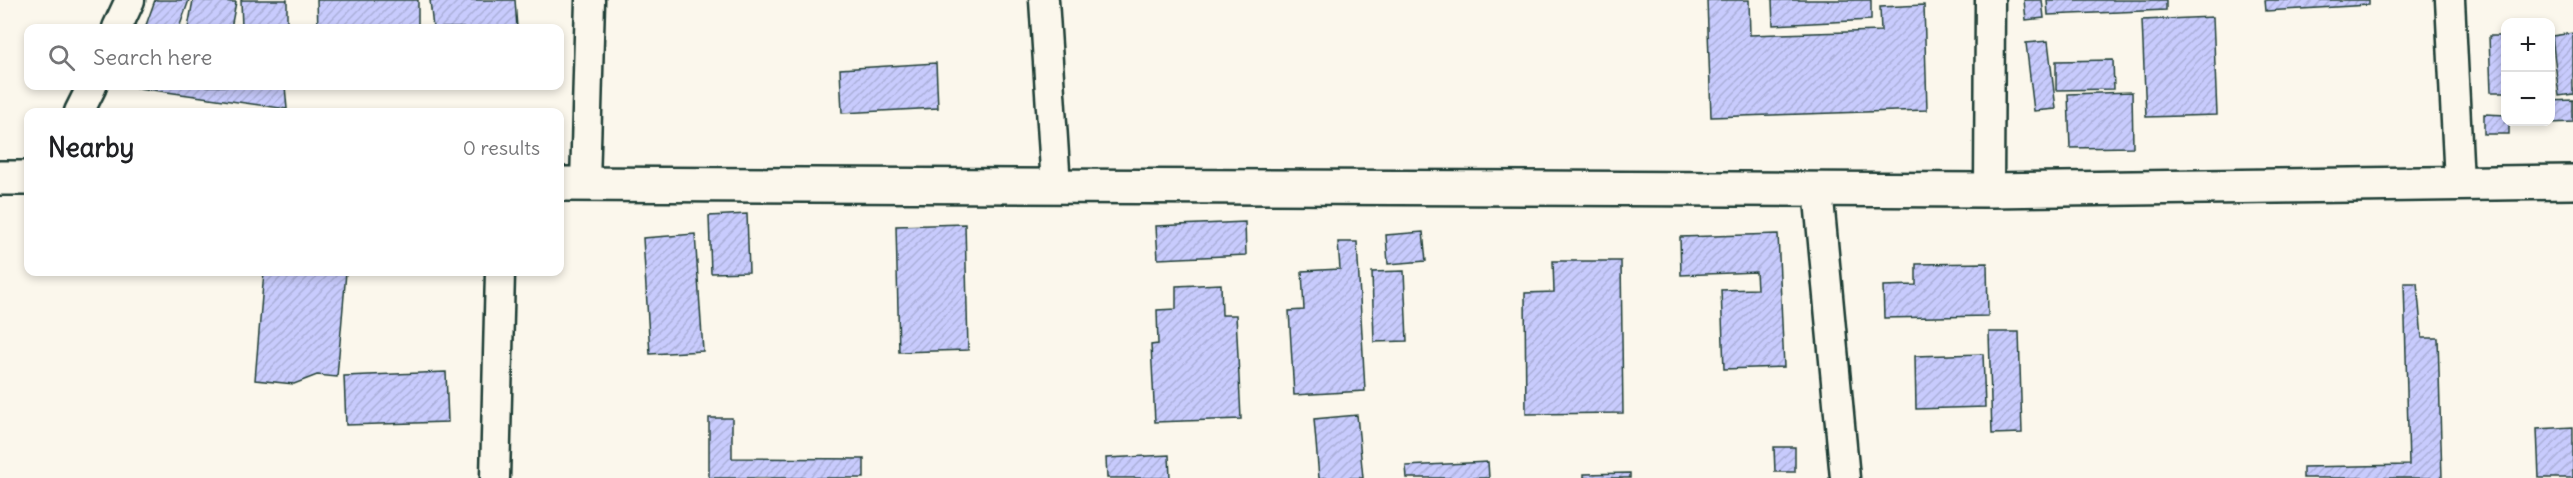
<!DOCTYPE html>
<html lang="en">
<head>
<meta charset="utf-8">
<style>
	:root { --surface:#fff; --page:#f6f6f6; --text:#202124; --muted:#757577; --line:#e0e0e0 }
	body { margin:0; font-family:Delius,sans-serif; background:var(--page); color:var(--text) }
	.controls { position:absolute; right:18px; top:18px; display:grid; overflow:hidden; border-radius:12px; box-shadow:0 3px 9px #0003 }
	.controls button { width:54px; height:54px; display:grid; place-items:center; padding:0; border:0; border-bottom:2px solid var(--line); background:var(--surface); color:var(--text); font:30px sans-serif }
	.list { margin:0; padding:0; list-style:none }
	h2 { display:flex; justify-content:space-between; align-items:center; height:78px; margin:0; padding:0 24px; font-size:26px }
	h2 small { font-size:20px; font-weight:400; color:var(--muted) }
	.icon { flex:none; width:33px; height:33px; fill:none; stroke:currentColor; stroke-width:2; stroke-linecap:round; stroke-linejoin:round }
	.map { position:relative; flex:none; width:2573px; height:478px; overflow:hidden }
	.search { position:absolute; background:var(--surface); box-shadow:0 3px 9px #0003; left:24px; top:24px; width:540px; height:66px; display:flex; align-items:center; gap:15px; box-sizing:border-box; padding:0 21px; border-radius:12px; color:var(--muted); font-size:22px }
	.panel { position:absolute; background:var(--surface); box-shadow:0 3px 9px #0003; left:24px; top:108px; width:540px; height:168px; border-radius:12px }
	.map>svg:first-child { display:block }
	.building { fill:url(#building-hatch); stroke:#1f3d34; stroke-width:1.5 }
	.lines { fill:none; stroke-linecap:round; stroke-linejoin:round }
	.minor-casing { stroke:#1f3d34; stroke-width:33 }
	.tertiary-casing { stroke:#1f3d34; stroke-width:38 }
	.minor { stroke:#fbf7ec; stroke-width:28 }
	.tertiary { stroke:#fbf7ec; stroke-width:33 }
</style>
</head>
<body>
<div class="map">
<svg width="2573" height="478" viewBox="0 0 2573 478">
	<defs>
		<pattern id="building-hatch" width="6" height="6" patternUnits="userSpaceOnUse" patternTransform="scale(1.5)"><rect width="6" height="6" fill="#c8cbfd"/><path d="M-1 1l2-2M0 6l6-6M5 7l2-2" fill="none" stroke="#abafd9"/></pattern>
	</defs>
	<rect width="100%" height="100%" fill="#fbf7ec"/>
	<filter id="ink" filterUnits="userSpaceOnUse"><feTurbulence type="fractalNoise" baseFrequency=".0167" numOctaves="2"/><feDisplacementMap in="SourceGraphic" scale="12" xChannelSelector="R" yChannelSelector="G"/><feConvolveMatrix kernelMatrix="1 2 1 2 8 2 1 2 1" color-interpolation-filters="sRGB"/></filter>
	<g filter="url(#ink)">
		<path class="building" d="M155 0H189L179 28H145Z
			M193 0 236 2 231 28H188Z
			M241 0H287V28H242Z
			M317 0H418V28H318Z
			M430 0H515L517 28H433Z
			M1707 0H1749L1750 35 1881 31 1880 7 1924 5 1927 110 1711 117Z
			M1772 0H1871V20L1773 25Z
			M2024 0H2042L2044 18 2026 20Z
			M2047 0H2166V10L2048 15Z
			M2265 0H2369V5L2266 11Z
			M2213 17 2217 115 2146 117 2142 20Z
			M2573 33V94L2559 96 2552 36Z
			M2489 36H2506V92H2491Z
			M2048 41 2056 109 2034 111 2026 43Z
			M2113 60 2114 89 2056 90V61Z
			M936 63 938 108 842 113 840 69Z
			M124 86H285L287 109Z
			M2132 92 2133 147 2070 148 2068 94Z
			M2573 100V122L2550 123V101Z
			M2484 114 2506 115V122H2509V134H2484Z
			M747 214 749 272 711 273 709 216Z
			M1245 222 1246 255 1158 259 1156 226Z
			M965 224 968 350 899 352 896 226Z
			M1423 232 1426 261 1388 264 1386 235Z
			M695 234 703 351 650 354 643 238Z
			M1778 234 1784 367 1724 369 1721 290 1757 289 1756 272 1681 275 1680 237Z
			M1338 242H1357L1365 391 1294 395 1289 311 1304 310 1302 271 1340 269Z
			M1553 261H1621L1623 413 1526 414 1525 293 1554 292Z
			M1987 263 1988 316 1884 318 1883 286 1916 285V264Z
			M1404 271 1407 341 1374 342 1372 272Z
			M264 272H346L337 377 317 375 294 384 255 380Z
			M2404 283H2417L2422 338H2438L2442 478H2303V467L2409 465Z
			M1221 284 1222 315H1236L1241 419 1155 422 1151 345 1158 344 1157 310 1176 309V286Z
			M1989 332H2019L2022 433 1992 434Z
			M1983 354 1985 407 1916 409 1915 356Z
			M446 372 448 422 346 425 344 376Z
			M1357 415 1363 478H1319L1314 419Z
			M709 418H732V458L864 459V478H709Z
			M2573 427V478H2539L2537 429Z
			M1774 447H1795V472H1775Z
			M1169 455 1170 478H1107L1106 458Z
			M1488 462 1489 478H1407L1406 466Z
			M1630 473V478H1584V474Z"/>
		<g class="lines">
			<g class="minor-casing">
				<path id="minor" d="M1044 0 1056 186
					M2450 0 2459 182
					M117 28 130 0
					M79 112 92 86
					M585 184 590 0
					M1818 189 1845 478
					M1989 190 1990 0
					M495 478 500 272"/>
			</g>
			<g class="tertiary-casing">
				<path id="tertiary" d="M0 178H28
					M560 184 1989 190 2573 182"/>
			</g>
			<use href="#minor" class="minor"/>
			<use href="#tertiary" class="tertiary"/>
		</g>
	</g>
</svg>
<div class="controls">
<button>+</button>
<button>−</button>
</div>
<div class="search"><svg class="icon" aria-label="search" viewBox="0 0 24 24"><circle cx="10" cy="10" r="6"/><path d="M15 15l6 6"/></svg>Search here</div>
<section class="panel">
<h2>Nearby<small>0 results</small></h2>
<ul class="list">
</ul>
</section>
</div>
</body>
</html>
